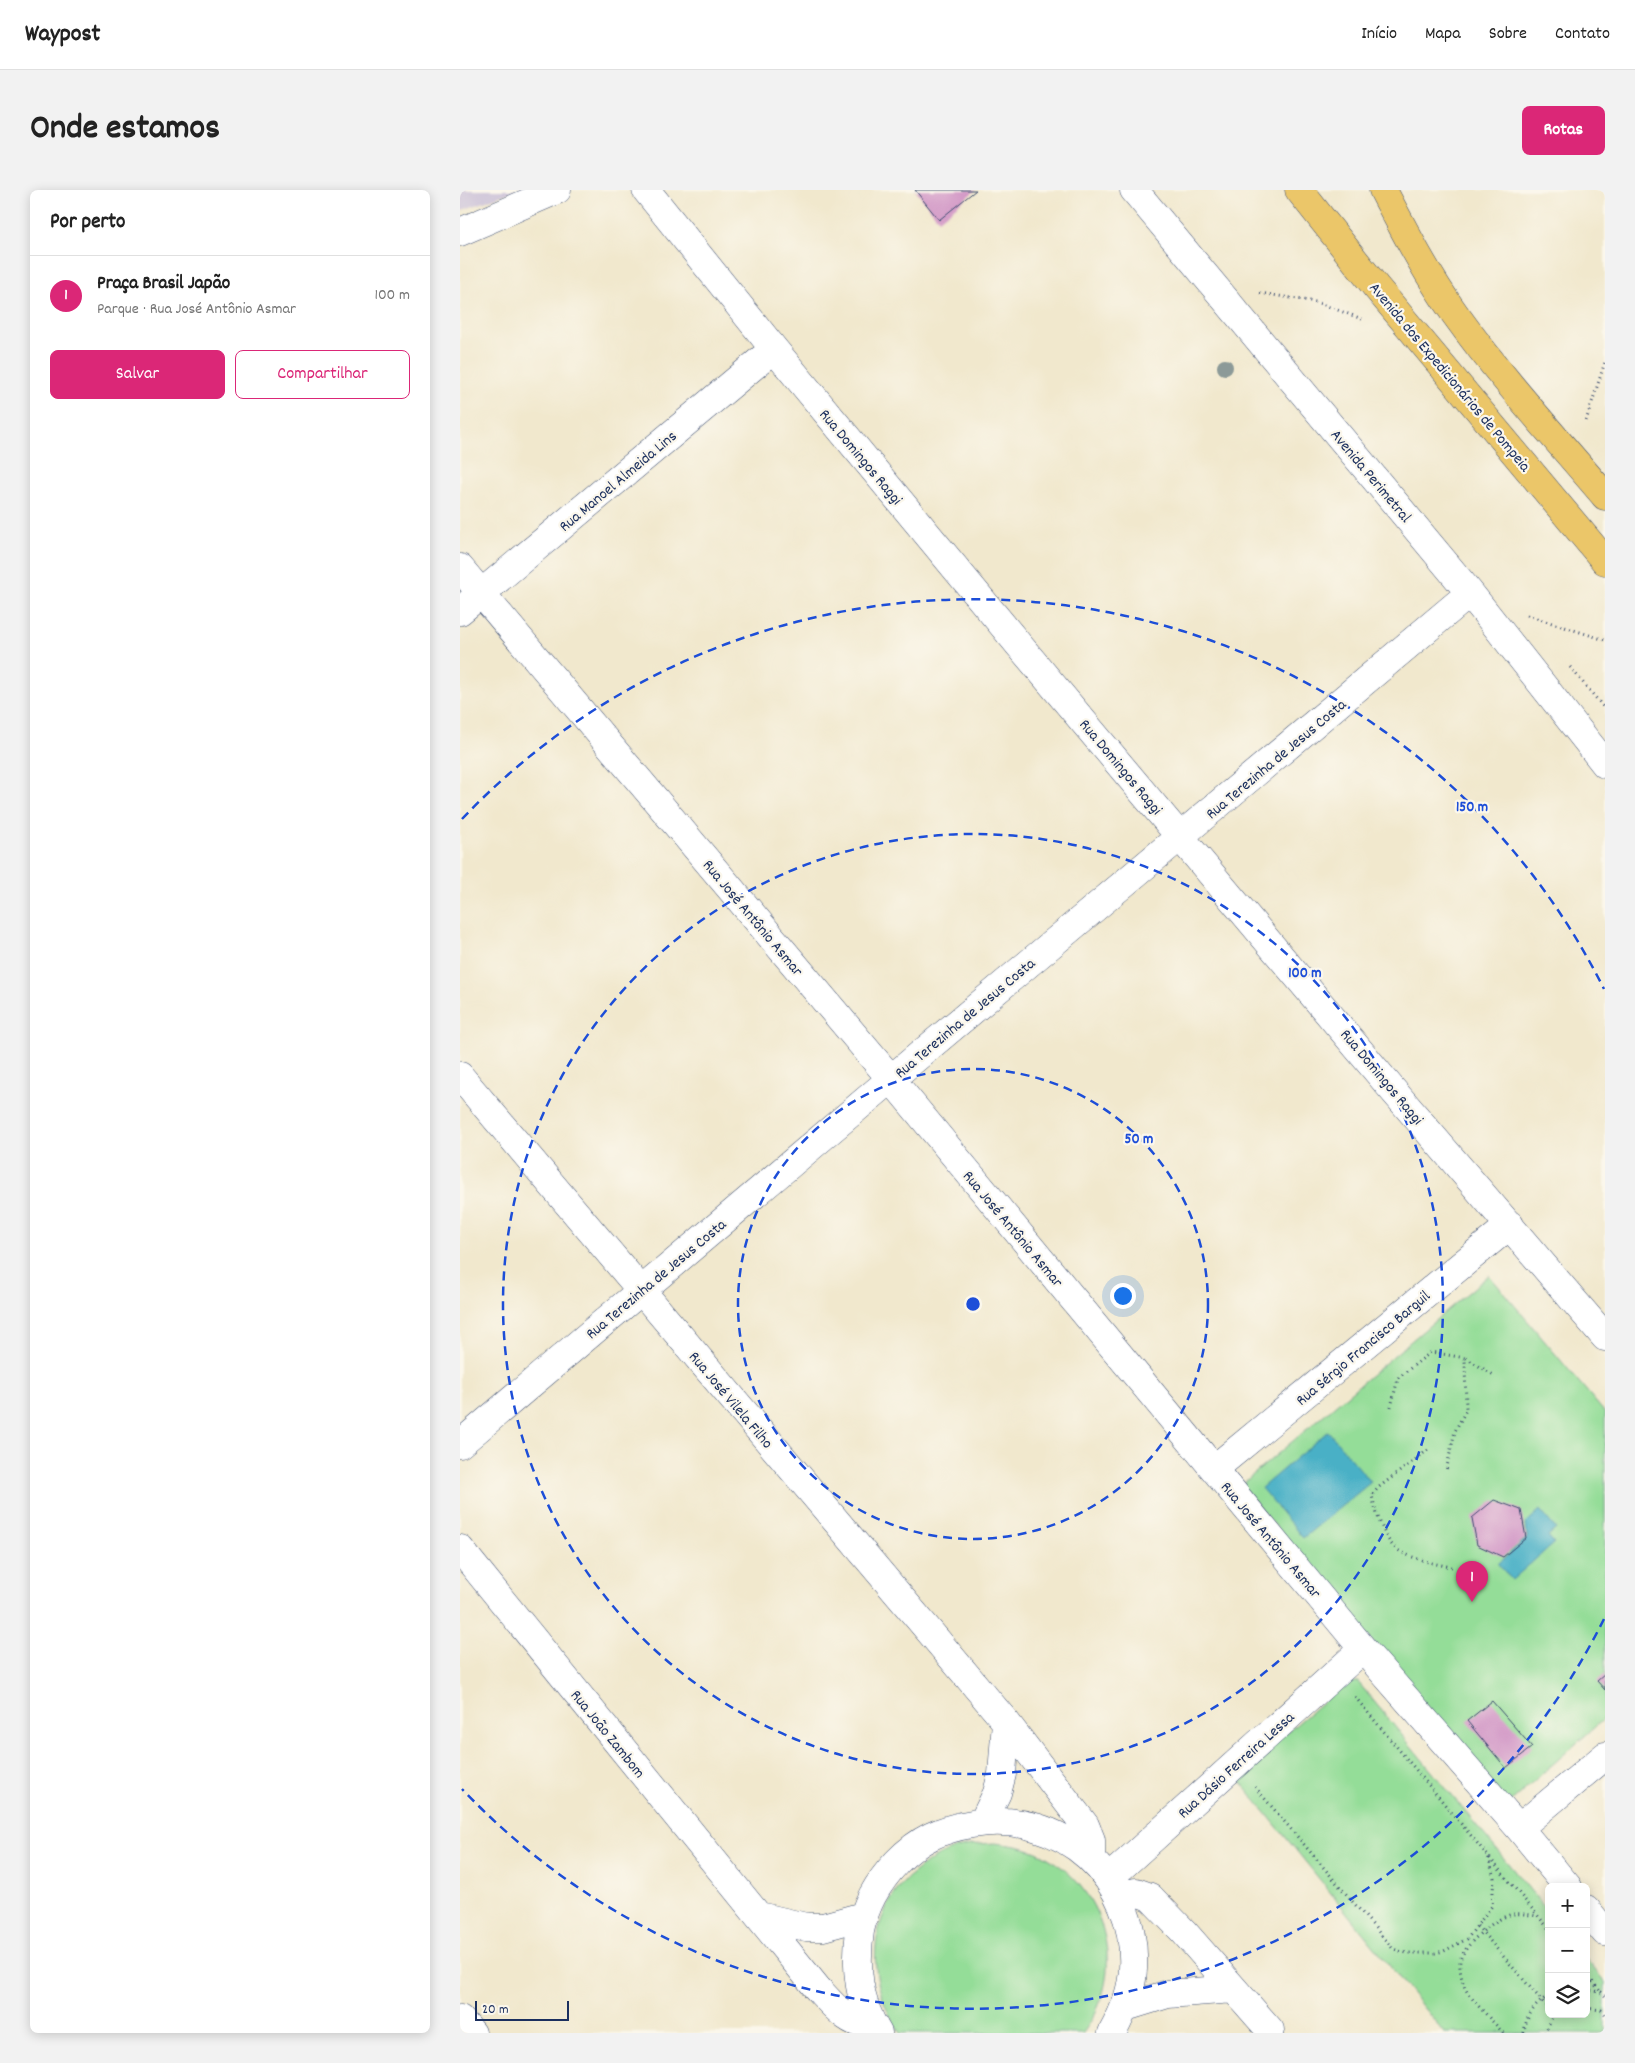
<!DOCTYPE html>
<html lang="pt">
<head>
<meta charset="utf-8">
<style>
	:root { --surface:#fff; --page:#f2f2f2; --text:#222; --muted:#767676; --line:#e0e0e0; --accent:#db2777 }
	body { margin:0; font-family:Dekko,sans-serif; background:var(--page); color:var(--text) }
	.controls { position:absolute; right:15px; bottom:15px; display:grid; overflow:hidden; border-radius:8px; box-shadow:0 2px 12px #0003 }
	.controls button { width:45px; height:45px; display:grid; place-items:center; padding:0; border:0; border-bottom:1px solid var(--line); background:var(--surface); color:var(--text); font:25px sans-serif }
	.scale { position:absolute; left:15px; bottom:12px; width:94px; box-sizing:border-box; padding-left:5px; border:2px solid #1b2f5e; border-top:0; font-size:14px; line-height:18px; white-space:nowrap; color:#1b2f5e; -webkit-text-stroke:4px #fbf7ec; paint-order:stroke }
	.you { position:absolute; left:662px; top:1105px; width:18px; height:18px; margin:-12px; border:4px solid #fff; border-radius:50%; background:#1a73e8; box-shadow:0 0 0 8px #1a73e833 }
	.badge { display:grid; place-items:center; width:32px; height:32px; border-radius:50%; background:var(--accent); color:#fff; font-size:16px; font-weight:700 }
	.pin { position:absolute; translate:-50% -41px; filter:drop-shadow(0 1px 2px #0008) }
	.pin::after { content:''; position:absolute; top:26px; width:18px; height:15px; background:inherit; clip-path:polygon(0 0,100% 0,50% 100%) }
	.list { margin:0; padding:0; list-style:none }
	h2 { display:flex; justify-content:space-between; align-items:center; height:65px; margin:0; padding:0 20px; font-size:21px }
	h2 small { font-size:16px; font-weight:400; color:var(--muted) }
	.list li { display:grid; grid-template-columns:32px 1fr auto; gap:15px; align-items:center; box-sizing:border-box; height:80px; padding:0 20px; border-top:1px solid var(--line) }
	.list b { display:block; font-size:19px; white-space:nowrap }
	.list p { margin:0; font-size:16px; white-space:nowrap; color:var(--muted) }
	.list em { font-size:16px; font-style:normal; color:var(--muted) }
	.actions { display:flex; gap:10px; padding:15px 20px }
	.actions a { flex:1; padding:11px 0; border:1px solid var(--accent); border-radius:8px; text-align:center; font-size:18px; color:var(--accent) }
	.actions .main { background:var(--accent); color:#fff }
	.icon { flex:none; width:28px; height:28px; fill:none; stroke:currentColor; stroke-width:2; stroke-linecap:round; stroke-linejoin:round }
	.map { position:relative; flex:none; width:1145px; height:1843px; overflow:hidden; border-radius:8px }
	header { display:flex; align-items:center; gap:30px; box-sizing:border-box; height:70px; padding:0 25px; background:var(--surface); border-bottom:1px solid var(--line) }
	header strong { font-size:24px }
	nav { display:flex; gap:28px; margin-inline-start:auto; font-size:18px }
	.intro { display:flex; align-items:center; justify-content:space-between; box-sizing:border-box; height:120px; padding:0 30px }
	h1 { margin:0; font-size:35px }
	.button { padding:12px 22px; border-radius:8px; background:var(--accent); color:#fff; font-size:18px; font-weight:700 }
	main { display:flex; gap:30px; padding:0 30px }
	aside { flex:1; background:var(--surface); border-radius:8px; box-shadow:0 2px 12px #0003 }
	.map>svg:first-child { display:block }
	.industrial { fill:#c9bfd7 }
	.green { fill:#94dd98; stroke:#58867b }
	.water { fill:#48b0c6; stroke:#327092 }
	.building { fill:#d093c4 }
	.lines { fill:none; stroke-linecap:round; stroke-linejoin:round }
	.minor-casing { stroke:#3b4b6f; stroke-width:29 }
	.highway-casing { stroke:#3b4b6f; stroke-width:29 }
	.path { stroke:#3b4b6f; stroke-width:3; stroke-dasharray:1 4; stroke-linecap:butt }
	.minor { stroke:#fff; stroke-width:28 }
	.highway { stroke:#ebc669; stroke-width:28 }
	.tree { fill:#8c9a98 }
	.ring { fill:none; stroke:#1d4ed8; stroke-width:2.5; stroke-dasharray:9 6 }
	.labels { text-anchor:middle; stroke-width:4.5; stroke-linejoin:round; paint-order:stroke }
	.street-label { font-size:16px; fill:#1b2f5e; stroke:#fbf7ec }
	.centre { fill:#1d4ed8; stroke:#fbf7ec; stroke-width:2.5 }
	.ring-label { font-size:15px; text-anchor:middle; font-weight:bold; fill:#1d4ed8; stroke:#fbf7ec; stroke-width:4.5; stroke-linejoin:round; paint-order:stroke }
</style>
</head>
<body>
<header>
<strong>Waypost</strong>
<nav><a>Início</a><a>Mapa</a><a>Sobre</a><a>Contato</a></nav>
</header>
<div class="intro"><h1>Onde estamos</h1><a class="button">Rotas</a></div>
<main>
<aside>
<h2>Por perto<small></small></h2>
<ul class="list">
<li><span class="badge">1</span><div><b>Praça Brasil Japão</b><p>Parque · Rua José Antônio Asmar</p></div><em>100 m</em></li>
</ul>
<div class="actions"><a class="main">Salvar</a><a>Compartilhar</a></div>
</aside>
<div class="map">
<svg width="1145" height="1843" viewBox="0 0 1145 1843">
	<rect width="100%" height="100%" fill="#fbf7ec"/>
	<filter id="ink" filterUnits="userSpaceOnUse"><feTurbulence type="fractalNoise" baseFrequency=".02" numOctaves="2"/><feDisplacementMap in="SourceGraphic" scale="10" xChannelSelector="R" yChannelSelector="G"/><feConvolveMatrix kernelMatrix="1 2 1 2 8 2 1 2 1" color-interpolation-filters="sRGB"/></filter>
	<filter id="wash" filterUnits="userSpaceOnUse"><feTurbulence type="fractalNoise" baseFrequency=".0096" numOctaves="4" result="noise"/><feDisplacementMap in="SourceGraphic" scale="20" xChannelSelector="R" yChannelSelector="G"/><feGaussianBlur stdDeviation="1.12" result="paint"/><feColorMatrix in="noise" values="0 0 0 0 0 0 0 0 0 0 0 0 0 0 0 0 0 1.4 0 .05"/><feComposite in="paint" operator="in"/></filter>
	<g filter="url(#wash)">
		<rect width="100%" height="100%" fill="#f1e8cd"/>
		<path class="industrial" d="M0 0H56L0 21Z"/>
		<path class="green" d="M1029 1085 1145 1223V1528L1048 1614 781 1295Z
			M886 1492H898L1089 1723V1824H1126V1769L1145 1792V1843H984L776 1586Z
			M535 1653C551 1655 568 1657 583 1665 648 1700 668 1784 623 1843H440C396 1778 411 1696 486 1662 501 1655 518 1654 535 1653Z"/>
		<path class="water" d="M868 1241 911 1292 843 1348 801 1298Z
			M1080 1320 1096 1339 1088 1346 1094 1353 1052 1390 1038 1374 1067 1348 1066 1333Z"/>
		<g id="blocks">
			<path class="building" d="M455 0H516L479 30Z
				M1034 1310 1061 1320 1066 1348 1043 1367 1017 1355 1012 1328Z
				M1145 1484V1500L1137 1491Z
				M1032 1511 1072 1557 1046 1578 1007 1531Z"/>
		</g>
	</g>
	<g filter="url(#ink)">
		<use href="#blocks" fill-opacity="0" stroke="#3b4b6f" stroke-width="1"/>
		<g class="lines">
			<g class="minor-casing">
				<path id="minor" d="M186 0 314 159 559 455 931 898 1145 1147
					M674 0 1010 403 1145 574
					M0 42 97 0
					M0 378 431 889 903 1459 1059 1638 1108 1697
					M0 421 314 159
					M0 886 546 1532 625 1635 631 1650V1669
					M0 1254 431 889 1010 403
					M754 1279 1050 1035
					M0 1359 357 1798C374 1816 388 1835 414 1836
					M523 1632 537 1603 542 1584 546 1532
					M1059 1638 1145 1566
					M648 1689 903 1459
					M658 1706 676 1702 690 1707 724 1742 810 1840
					M1126 1719 1145 1742
					M299 1726 346 1737H363L403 1726
					M666 1817 708 1804 774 1799
					M0 1829 12 1843
					M418 1843C398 1814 395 1775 400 1741 405 1714 418 1692 437 1672 459 1649 481 1639 512 1634 602 1618 678 1689 673 1779 672 1802 663 1823 652 1843"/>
			</g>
			<g class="highway-casing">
				<path id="highway" d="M839 0 916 97 1145 371
					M923 0C945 42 967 85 995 124 1041 188 1094 246 1145 306"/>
			</g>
			<path class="path" d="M800 103 856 112 902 129
				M1126 231 1145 172
				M1067 425 1145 450
				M1110 477 1145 519
				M1006 1168 1035 1186
				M931 1217 938 1188 971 1162 1005 1168 1006 1220 995 1241 986 1281
				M968 1260 919 1297 912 1305C915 1320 923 1345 933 1356 943 1367 978 1375 992 1377
				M895 1507 1089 1739
				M795 1597 933 1759 946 1763H975L984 1761 1007 1749 1032 1716 1034 1688 1028 1665
				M1017 1736 1089 1819
				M1126 1784 1141 1802
				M1126 1800 1141 1802 1145 1806
				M1126 1818 1141 1820 1145 1824
				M1043 1843C1033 1831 1012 1811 1005 1798 1002 1791 999 1779 1000 1771 1003 1755 1038 1725 1054 1724 1061 1723 1070 1725 1077 1726
				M1064 1843C1065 1828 1075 1813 1089 1806
				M1085 1843 1093 1825"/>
			<use href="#minor" class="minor"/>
			<use href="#highway" class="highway"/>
		</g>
		<circle class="tree" cx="765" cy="177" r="8"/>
	</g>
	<g class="ring">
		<circle cx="513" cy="1114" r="235"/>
		<circle cx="513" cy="1114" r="470"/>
		<path d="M1144 1429A705 705 0 0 1 2 1599M2 629A705 705 0 0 1 1144 799"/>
	</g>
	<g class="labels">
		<g class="street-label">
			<text transform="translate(991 186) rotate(50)" y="6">Avenida dos Expedicionários de Pompeia</text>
			<text transform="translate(402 266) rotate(50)" y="6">Rua Domingos Raggi</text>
			<text transform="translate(912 285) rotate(50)" y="6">Avenida Perimetral</text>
			<text transform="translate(157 290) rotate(-40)" y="6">Rua Manoel Almeida Lins</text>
			<text transform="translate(815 568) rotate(-40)" y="6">Rua Terezinha de Jesus Costa</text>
			<text transform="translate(662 576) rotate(50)" y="6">Rua Domingos Raggi</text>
			<text transform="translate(294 727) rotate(50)" y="6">Rua José Antônio Asmar</text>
			<text transform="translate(504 827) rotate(-40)" y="6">Rua Terezinha de Jesus Costa</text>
			<text transform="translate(923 886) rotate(50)" y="6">Rua Domingos Raggi</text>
			<text transform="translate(554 1038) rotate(50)" y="6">Rua José Antônio Asmar</text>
			<text transform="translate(195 1088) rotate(-40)" y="6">Rua Terezinha de Jesus Costa</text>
			<text transform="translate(902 1157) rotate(-40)" y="6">Rua Sérgio Francisco Barguil</text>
			<text transform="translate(272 1209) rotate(50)" y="6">Rua José Vilela Filho</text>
			<text transform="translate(812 1349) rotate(50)" y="6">Rua José Antônio Asmar</text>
			<text transform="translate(149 1543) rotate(51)" y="6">Rua João Zambom</text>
			<text transform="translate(775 1574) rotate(-42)" y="6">Rua Dásio Ferreira Lessa</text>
		</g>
	</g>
	<circle cx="513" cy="1114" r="8" class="centre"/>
	<g class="ring-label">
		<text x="1012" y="621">150 m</text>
		<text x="845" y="787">100 m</text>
		<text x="679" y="953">50 m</text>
	</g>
</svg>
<div class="controls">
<button>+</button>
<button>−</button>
<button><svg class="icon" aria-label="layers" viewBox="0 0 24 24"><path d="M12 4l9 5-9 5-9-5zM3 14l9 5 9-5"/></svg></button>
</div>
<div class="scale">20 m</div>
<div class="you"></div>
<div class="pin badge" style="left:1012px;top:1412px">1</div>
</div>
</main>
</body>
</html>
